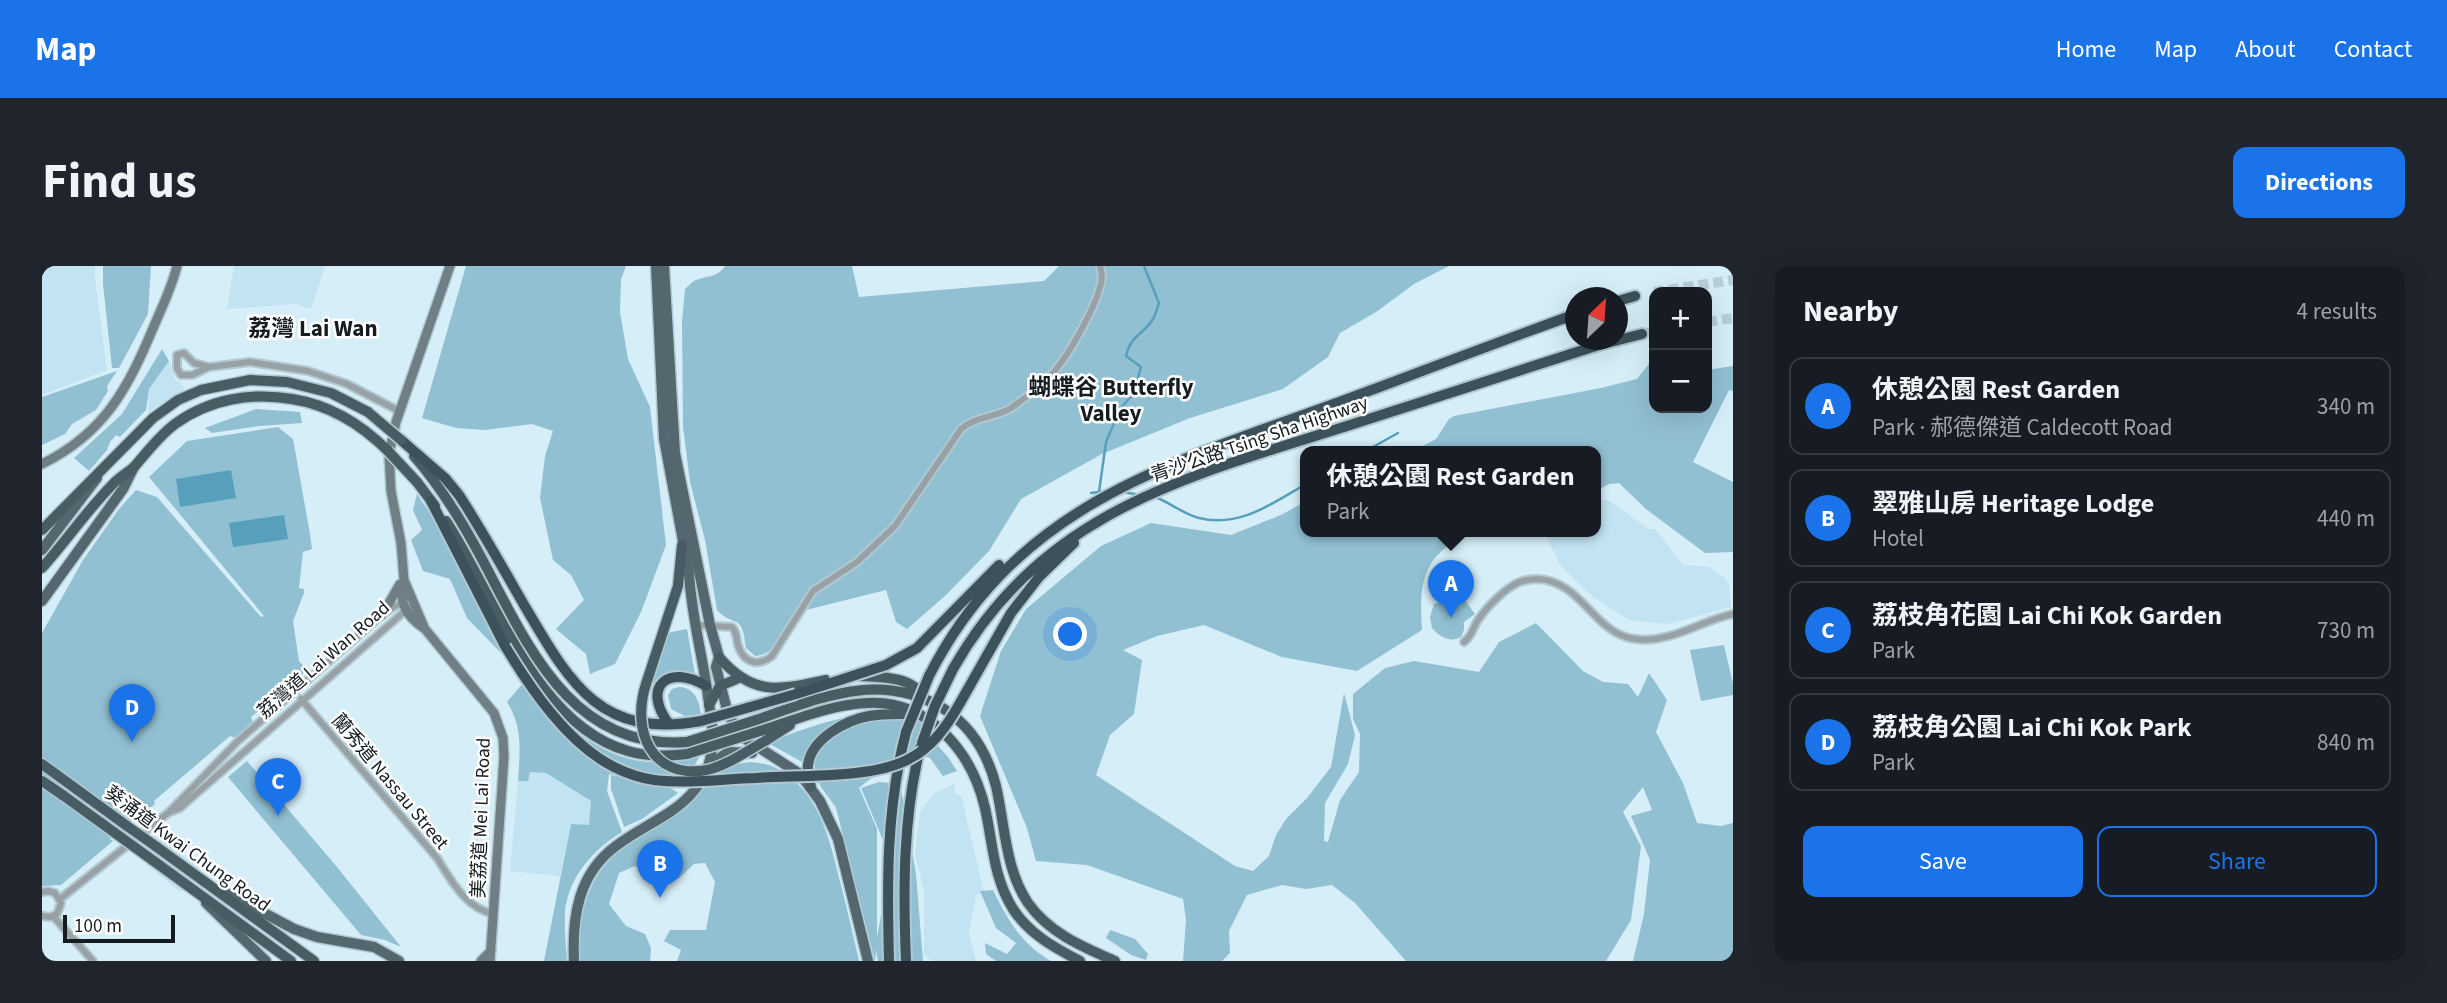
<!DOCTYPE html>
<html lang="en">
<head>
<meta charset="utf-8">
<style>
	:root { --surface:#171b24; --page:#20242c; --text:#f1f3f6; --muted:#9ea1a6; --line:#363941; --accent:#1a73e8 }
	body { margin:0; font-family:"Source Sans 3","Noto Sans TC",sans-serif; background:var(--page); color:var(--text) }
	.controls { position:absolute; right:21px; top:21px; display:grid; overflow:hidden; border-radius:14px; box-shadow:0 7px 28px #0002 }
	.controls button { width:63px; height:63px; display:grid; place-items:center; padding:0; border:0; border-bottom:2px solid var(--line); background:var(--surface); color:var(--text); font:35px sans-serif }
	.compass { position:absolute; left:1523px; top:21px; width:63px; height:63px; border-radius:50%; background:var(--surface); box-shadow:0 7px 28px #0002; rotate:25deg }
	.scale { position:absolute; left:21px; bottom:18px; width:112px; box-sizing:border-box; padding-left:7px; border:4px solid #141c20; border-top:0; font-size:19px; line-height:24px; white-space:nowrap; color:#141c20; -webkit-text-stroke:5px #fff; paint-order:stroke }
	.you { position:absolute; left:1029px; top:369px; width:24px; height:24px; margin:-18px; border:5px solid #fff; border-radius:50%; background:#1a73e8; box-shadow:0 0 0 10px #1a73e833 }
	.badge { display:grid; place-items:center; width:46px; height:46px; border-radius:50%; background:var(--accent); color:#fff; font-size:23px; font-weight:700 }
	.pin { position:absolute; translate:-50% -58px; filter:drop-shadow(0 2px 4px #0008) }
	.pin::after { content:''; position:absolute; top:37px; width:24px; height:21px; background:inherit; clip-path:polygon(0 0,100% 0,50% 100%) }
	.popup { position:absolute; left:1258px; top:180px; width:301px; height:91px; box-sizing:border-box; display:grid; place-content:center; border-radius:14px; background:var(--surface); filter:drop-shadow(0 2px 5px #0005); font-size:23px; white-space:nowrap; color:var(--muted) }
	.popup b { font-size:26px; color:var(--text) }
	.popup::after { content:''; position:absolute; left:50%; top:100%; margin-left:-14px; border:14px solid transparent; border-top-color:var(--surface) }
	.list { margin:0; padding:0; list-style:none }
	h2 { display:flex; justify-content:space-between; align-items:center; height:91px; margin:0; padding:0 28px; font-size:30px }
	h2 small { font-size:23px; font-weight:400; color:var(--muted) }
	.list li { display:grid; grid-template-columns:46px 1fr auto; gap:21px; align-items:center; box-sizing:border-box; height:98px; margin:0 14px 14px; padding:0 14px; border:2px solid var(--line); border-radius:14px }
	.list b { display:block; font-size:26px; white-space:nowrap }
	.list p { margin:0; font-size:23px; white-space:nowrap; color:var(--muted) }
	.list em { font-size:23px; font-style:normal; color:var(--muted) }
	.actions { display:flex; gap:14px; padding:21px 28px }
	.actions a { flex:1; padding:16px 0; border:2px solid var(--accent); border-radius:14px; text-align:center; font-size:24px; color:var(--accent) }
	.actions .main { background:var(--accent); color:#fff }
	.map { position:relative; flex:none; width:1691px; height:695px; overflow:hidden; border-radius:14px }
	header { display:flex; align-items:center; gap:42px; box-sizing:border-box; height:98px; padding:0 35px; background:var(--accent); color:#fff }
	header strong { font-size:33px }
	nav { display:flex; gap:38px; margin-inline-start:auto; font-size:24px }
	.intro { display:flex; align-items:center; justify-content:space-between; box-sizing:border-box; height:168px; padding:0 42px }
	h1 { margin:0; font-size:49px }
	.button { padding:18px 32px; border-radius:14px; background:var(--accent); color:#fff; font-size:24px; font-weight:700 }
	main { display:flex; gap:42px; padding:0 42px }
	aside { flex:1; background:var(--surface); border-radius:14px; box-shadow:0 7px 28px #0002 }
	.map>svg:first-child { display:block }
	.built { fill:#c2e3f1 }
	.green { fill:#91c0d3 }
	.water { fill:#579fbb }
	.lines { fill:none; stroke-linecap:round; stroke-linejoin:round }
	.stream { stroke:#579fbb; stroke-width:2.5 }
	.motorway-tunnel { stroke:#b8ced8; stroke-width:10; stroke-dasharray:10 5; stroke-linecap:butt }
	.minor-casing { stroke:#b2c8d1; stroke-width:10 }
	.secondary-casing { stroke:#b2c8d1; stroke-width:12 }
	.primary-casing { stroke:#b2c8d1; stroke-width:13 }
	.trunk-casing { stroke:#b2c8d1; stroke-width:13 }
	.motorway-casing { stroke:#b2c8d1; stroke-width:14 }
	.minor { stroke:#97a1a6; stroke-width:6 }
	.secondary { stroke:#707e85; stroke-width:9 }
	.primary { stroke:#54666e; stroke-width:10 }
	.trunk { stroke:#485c64; stroke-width:10 }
	.motorway { stroke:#3c515a; stroke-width:10 }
	.trunk-bridge-casing { stroke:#b2c8d1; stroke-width:13; stroke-linecap:butt }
	.motorway-bridge-casing { stroke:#b2c8d1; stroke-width:14; stroke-linecap:butt }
	.trunk-bridge { stroke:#485c64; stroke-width:10 }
	.motorway-bridge { stroke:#3c515a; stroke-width:10 }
	.labels { text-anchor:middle; stroke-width:5; stroke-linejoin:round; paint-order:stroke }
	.street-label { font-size:19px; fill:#141c20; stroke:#fff }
	.quarter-label { font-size:23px; font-weight:bold; fill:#141c20; stroke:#fff }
</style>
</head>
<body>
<header>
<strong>Map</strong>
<nav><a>Home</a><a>Map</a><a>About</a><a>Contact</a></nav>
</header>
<div class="intro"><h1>Find us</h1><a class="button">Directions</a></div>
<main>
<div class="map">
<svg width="1691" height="695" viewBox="0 0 1691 695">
	<rect width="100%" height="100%" fill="#d5eef8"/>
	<path class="built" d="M0 0H53V13L65 104 0 129Z
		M192 0H283L269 43 255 38 185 43Z
		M127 95 133 114 139 117 142 123 106 146 107 123Z
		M1565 233 1606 263H1613L1641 299 1667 301 1682 311 1687 319 1689 341 1625 358 1587 354 1551 331 1518 299 1502 266H1554V235Z
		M487 506 504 507 549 535 547 560 529 558 518 610 468 605 476 515H486Z
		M912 518 914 529H919L942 626 934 629 927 668 934 695H890L882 688V625L873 588 878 547 891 528Z
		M113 569 158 602 138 626 91 587Z"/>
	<path class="green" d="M61 0H109L106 48 77 102H70L61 18Z
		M424 0H584L579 13 578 46 586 93 608 141 624 279 599 346 573 398 548 408 544 388 514 363 542 334 529 309 511 294 498 232 503 190 511 165 490 158 443 164 414 162 380 152Z
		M683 0H810L817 31 1002 15 1017 0H1407L1372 18 1334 46 1298 67 1286 91 1241 123 1148 152 1060 188 979 233 947 285 903 330 865 363 854 356 844 324 752 347C744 364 735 389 713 390L704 382C700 345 693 363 675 344L663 274 648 216 641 161 640 56 643 23C646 20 649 17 652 15 664 9 674 13 683 0Z
		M1612 78V142H1665V104L1691 100V125L1687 124 1651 196 1691 216V286L1663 287 1604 243 1577 217 1567 218 1554 225V186H1370L1394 173 1407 153 1412 150 1559 122 1595 113 1610 94Z
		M120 83 127 95 107 123 104 144 78 171 74 169 68 176 65 184 47 205 32 192 80 148Z
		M75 105 65 120 66 125 54 144 30 158 23 168 0 179V131Z
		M214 143 258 146 260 157 217 160 170 167 163 162Z
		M236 161 251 173 268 268 270 283 261 286 257 322 262 323V327L251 355 257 395 265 404 257 411 259 414 254 423 245 421 209 451 213 461 196 473 188 470 112 535 113 538 104 546 101 544 68 573 71 575 19 619 0 620V367L41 294 77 243 94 224 115 231 219 351 222 350 107 211 145 175Z
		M375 228 401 267 459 387 425 352 408 313 381 305 369 274 380 264 371 244Z
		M1264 235V266H1428C1380 291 1377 314 1380 364L1315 405 1240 391 1162 359 1115 370 1081 384 1100 394 1092 448 1068 469 1054 509 1193 600 1211 605 1227 590 1234 569 1244 553 1265 532 1289 501 1302 427 1313 469 1306 498 1283 537 1282 575 1286 576 1298 534 1317 506 1318 468 1311 453V428L1343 402 1372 395 1437 406 1457 376 1494 357 1541 405 1561 416 1586 418 1596 431 1607 407 1625 434 1614 466 1641 517 1655 557 1679 560 1691 557V695H1591L1602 648 1608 594 1589 550 1610 544 1601 521 1581 546 1599 580 1589 654 1564 695H1364L1313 637 1290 619 1264 623 1240 619 1205 629 1187 665 1188 687 1180 695H1141L1144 654 1141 633 1045 599 994 595 985 562 938 450 959 385 984 343 1059 280 1109 257 1189 269 1239 249Z
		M1419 329 1433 348 1422 356V364L1419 371C1408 377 1398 371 1390 362L1388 351 1392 338Z
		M645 363 653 409C637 402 622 403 611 418H607L625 367Z
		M1682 379 1691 418V429L1659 435 1648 384Z
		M482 416C534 470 578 513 658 490L641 519 567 508 565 525 580 566C552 583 527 610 523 645 522 661 524 679 525 695H502L529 558 547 559 549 535 504 507 488 506 486 515H476C478 486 481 461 465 436Z
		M637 421C652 422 657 433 659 448L643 450 629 443 626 429 630 423Z
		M842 445 892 457 889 472 906 491 915 505 901 510 888 492 868 486 855 491 817 522 835 563V672L849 593 819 522 837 516 858 518 874 608 881 695H836L834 684 833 695 794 542C786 528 771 517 773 499L760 496 726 477C764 461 802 449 842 445Z
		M205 495 295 601 359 681 343 674 319 669 186 511Z
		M708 496C717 497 727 498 734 502 777 524 788 574 798 616 805 642 811 669 817 695H635L639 684 622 675 628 664H664L673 616 663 597 652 598 636 613 593 600 577 607 567 638 584 660 603 668 609 682 608 695H538C535 650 545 607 584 580 603 567 624 556 643 541 658 529 669 509 687 501 693 498 702 497 708 496Z
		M569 509 624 519 636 527 600 553 582 561 569 523Z
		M951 624C966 655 979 677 1009 695H954L944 688 943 677 965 688 974 677 954 662 938 625Z
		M1068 664 1093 673 1106 688 1104 694 1089 689 1064 672Z"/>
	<path class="water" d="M189 204 194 232 138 241 134 213Z
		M242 249 246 273 191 281 187 257Z"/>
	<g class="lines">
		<path class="stream" d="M1322 186 1356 167
			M1057 226 1064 176 1078 143 1092 127 1099 101 1084 90C1088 70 1101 69 1111 53 1114 48 1115 42 1117 37L1102 0
			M1079 226 1100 229
			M1049 227 1065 225
			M1113 231C1129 237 1141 248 1157 252 1198 262 1231 237 1264 218"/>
		<path class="motorway-tunnel" d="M1612 26 1691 14
			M1665 56 1691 52
			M1600 68 1612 65"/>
		<g class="minor-casing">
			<path id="minor" d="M167 101 150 109H139L135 102V89L142 87 152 97 167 101 208 96 266 105 305 118 357 145
				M653 359 690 361C697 369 693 374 697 382 703 398 718 400 730 390L771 325 815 296 853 260 919 163C934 150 953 152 969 142 982 133 996 122 1007 111 1024 95 1052 44 1058 21 1061 14 1060 7 1058 0
				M1422 376C1430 370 1431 362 1436 354 1444 342 1459 327 1470 320 1477 315 1487 313 1496 313 1540 315 1552 368 1593 373 1628 378 1658 355 1691 348
				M259 433 395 592C409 614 424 643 452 648
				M128 546 138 542 371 338
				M0 626 6 625 13 627 19 637 15 648 8 651 0 650
				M18 633 126 547 196 475 340 349 353 340 362 337
				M11 650 51 695"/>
		</g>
		<g class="secondary-casing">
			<path id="secondary" d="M0 198C63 167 86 122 112 60 120 41 130 21 135 0
				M362 314C356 337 364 350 383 363L452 447 461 472 462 491 448 695
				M340 349 358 318
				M382 361 362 314 359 277 349 225 347 188 354 156 408 0
				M439 695 449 685"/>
		</g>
		<g class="primary-casing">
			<path id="primary" d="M622 0 633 187 668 359 677 391 674 401 685 444 692 459 702 472 758 508 778 535 796 573 826 695
				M0 284 55 212
				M0 335 81 223 92 201
				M667 500 686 486 710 487
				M177 623 252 663 275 671 332 681 357 695
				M164 637 224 695
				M532 695C530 651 536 608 574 580 591 567 610 558 628 546 646 534 661 518 667 497 675 471 668 449 665 423 659 384 649 346 647 307L622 173 614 0"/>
		</g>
		<g class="trunk-casing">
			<path id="trunk" d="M372 190C399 221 421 257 440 293 485 378 529 485 645 476
				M375 216 393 240
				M404 255C452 328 493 459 586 485 606 491 625 490 645 488
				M0 264 111 152 136 134 159 124 208 114 245 116 289 127 326 146
				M0 302C25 274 46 243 72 217 79 210 87 206 93 200 106 185 117 170 133 158 167 133 210 126 250 133 288 139 319 158 346 185
				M677 391C711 431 738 424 784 414
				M816 410C837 411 872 410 880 431
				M604 418 636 320 640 279
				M667 439 678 420 697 412
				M714 454C778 432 838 404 902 443 930 461 946 489 954 520 963 559 963 603 986 637 1007 667 1041 681 1073 695
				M718 465C753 454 790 438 826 437 887 434 930 486 943 542 951 577 951 611 971 643 987 668 1013 682 1038 695
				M723 475 748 459
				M0 498 85 560
				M0 515 22 530
				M769 521C767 514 765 506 766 499 769 473 804 454 827 450 842 447 857 448 872 448
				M112 579 272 695
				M131 609 249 695"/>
		</g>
		<g class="motorway-casing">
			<path id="motorway" d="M1576 35 1593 30
				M359 174 403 212 417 229C441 266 463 306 485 344 529 419 560 473 659 455
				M389 235 463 380
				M875 382 957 299
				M911 403C1001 245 1144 211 1305 160 1389 133 1473 106 1557 79L1600 68
				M887 410C980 228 1144 194 1319 128 1391 101 1462 74 1534 48
				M754 428 789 417
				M918 437 969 347 997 311 1032 277
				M627 458C599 421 626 397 664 420
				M847 695C845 617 844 543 864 466
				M864 695C861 623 861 552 878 482"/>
		</g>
		<use href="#minor" class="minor"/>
		<use href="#secondary" class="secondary"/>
		<use href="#primary" class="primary"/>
		<use href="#trunk" class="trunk"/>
		<use href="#motorway" class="motorway"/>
		<g class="trunk-bridge-casing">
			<path id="trunk-bridge" d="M326 146 359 174
				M346 185 375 216
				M604 418C589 464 609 514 665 504 686 499 705 485 723 475
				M645 476 714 454
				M645 488 718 465
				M22 530 131 609
				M85 560 112 579"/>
		</g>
		<g class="motorway-bridge-casing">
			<path id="motorway-bridge" d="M463 380C489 423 526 478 572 501 584 507 598 512 612 514 645 518 680 513 713 512 756 509 827 513 865 494 890 482 905 460 918 437
				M789 417 844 399 875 382
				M659 455 754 428
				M864 466 887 410
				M880 477 893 440 911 403"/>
		</g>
		<use href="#trunk-bridge" class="trunk-bridge"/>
		<use href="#motorway-bridge" class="motorway-bridge"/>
	</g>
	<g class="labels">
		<g class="street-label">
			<text transform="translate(1217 172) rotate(-19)" y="7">青沙公路 Tsing Sha Highway</text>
			<text transform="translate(281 393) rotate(-41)" y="7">荔灣道 Lai Wan Road</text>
			<text transform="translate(349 515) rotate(50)" y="7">蘭秀道 Nassau Street</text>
			<text transform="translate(438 552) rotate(-88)" y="7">美荔道 Mei Lai Road</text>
			<text transform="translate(146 582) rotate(36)" y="7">葵涌道 Kwai Chung Road</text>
		</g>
		<g class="quarter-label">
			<text x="271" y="70">荔灣 Lai Wan</text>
			<text x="1069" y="129">蝴蝶谷 Butterfly<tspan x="1069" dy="26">Valley</tspan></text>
		</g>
	</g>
</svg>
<div class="controls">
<button>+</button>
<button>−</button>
</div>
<svg class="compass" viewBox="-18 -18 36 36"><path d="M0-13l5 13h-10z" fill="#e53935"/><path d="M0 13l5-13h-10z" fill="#9ea1a6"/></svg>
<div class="scale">100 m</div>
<div class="you"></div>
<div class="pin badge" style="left:1409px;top:352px">A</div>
<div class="popup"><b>休憩公園 Rest Garden</b>Park</div>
<div class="pin badge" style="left:618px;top:632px">B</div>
<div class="pin badge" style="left:236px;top:550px">C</div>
<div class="pin badge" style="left:90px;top:476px">D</div>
</div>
<aside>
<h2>Nearby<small>4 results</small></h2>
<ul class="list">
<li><span class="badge">A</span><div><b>休憩公園 Rest Garden</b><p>Park · 郝德傑道 Caldecott Road</p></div><em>340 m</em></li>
<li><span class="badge">B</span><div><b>翠雅山房 Heritage Lodge</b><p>Hotel</p></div><em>440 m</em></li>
<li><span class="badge">C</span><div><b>荔枝角花園 Lai Chi Kok Garden</b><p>Park</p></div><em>730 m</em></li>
<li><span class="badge">D</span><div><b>荔枝角公園 Lai Chi Kok Park</b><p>Park</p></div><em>840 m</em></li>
</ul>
<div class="actions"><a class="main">Save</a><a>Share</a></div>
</aside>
</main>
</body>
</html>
